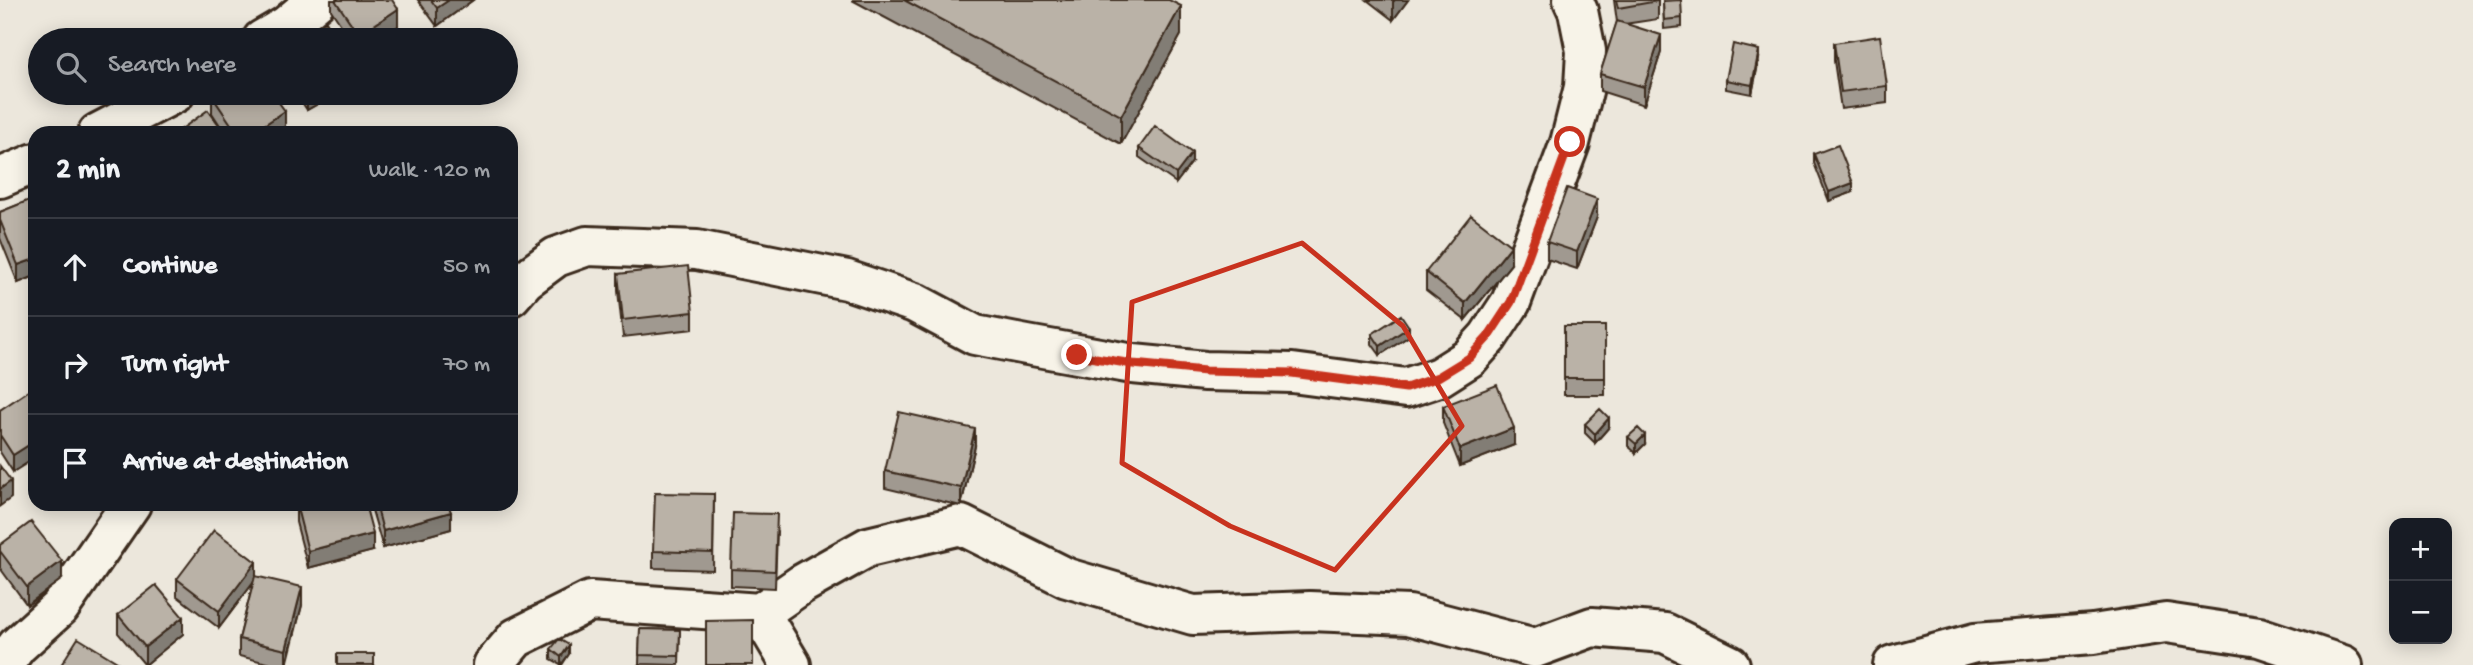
<!DOCTYPE html>
<html lang="en">
<head>
<meta charset="utf-8">
<style>
	:root { --surface:#171b24; --page:#242831; --text:#f1f3f6; --muted:#9ea1a6; --line:#363941 }
	body { margin:0; font-family:"Gochi Hand",sans-serif; background:var(--page); color:var(--text) }
	.controls { position:absolute; right:21px; bottom:21px; display:grid; overflow:hidden; border-radius:14px; box-shadow:0 4px 18px #0003 }
	.controls button { width:63px; height:63px; display:grid; place-items:center; padding:0; border:0; border-bottom:2px solid var(--line); background:var(--surface); color:var(--text); font:35px sans-serif }
	.stop { position:absolute; width:21px; height:21px; margin:-16px; border:5px solid #c8321e; border-radius:50%; background:#fff }
	.stop.end { background:#c8321e; border-color:#fff; box-shadow:0 2px 7px #0008 }
	.list { margin:0; padding:0; list-style:none }
	h2 { display:flex; justify-content:space-between; align-items:center; height:91px; margin:0; padding:0 28px; font-size:30px }
	h2 small { font-size:23px; font-weight:400; color:var(--muted) }
	.list li { display:grid; grid-template-columns:46px 1fr auto; gap:21px; align-items:center; box-sizing:border-box; height:98px; padding:0 28px; border-top:2px solid var(--line) }
	.list b { display:block; font-size:26px; white-space:nowrap }
	.list em { font-size:23px; font-style:normal; color:var(--muted) }
	.icon { flex:none; width:38px; height:38px; fill:none; stroke:currentColor; stroke-width:2; stroke-linecap:round; stroke-linejoin:round }
	.map { position:relative; flex:none; width:2473px; height:665px; overflow:hidden }
	.search { position:absolute; background:var(--surface); box-shadow:0 4px 18px #0003; left:28px; top:28px; width:490px; height:77px; display:flex; align-items:center; gap:18px; box-sizing:border-box; padding:0 24px; border-radius:38px; color:var(--muted); font-size:26px }
	.panel { position:absolute; background:var(--surface); box-shadow:0 4px 18px #0003; left:28px; top:126px; width:490px; height:385px; border-radius:21px }
	.map>svg:first-child { display:block }
	.lines { fill:none; stroke-linecap:round; stroke-linejoin:round }
	.minor-casing { stroke:#3b2a1e; stroke-width:44 }
	.highway-casing { stroke:#3b2a1e; stroke-width:44 }
	.minor { stroke:#f7f3e8; stroke-width:38 }
	.highway { stroke:#f7f3e8; stroke-width:38 }
	.wall { fill:#a09990; stroke:#3b2a1e; stroke-width:2 }
	.shaded-wall { fill:#827d75; stroke:#3b2a1e; stroke-width:2 }
	.building { fill:#bab2a7; stroke:#3b2a1e; stroke-width:2 }
	.route { stroke:#c8321e; stroke-width:9 }
	.marked { fill:none; stroke:#c8321e; stroke-width:5; stroke-linejoin:round }
</style>
</head>
<body>
<div class="map">
<svg width="2473" height="665" viewBox="0 0 2473 665">
	<rect width="100%" height="100%" fill="#ece7dc"/>
	<filter id="ink" filterUnits="userSpaceOnUse"><feTurbulence type="fractalNoise" baseFrequency=".0143" numOctaves="2"/><feDisplacementMap in="SourceGraphic" scale="14" xChannelSelector="R" yChannelSelector="G"/><feConvolveMatrix kernelMatrix="1 2 1 2 8 2 1 2 1" color-interpolation-filters="sRGB"/></filter>
	<g filter="url(#ink)">
		<g class="lines">
			<g class="minor-casing">
				<path id="minor" d="M511 296 525 280 556 257 587 246 697 250 847 280 915 303 975 335 1027 345 1133 364 1205 371 1292 373 1406 388 1439 377 1469 358 1488 337 1511 302 1570 143 1584 87 1586 51 1578 11 1573 0
					M3 665 17 646 60 607 131 504
					M493 665 516 638 590 601 760 613
					M791 665 760 613 802 584 868 547 961 525 1067 578 1193 615 1310 611 1409 615 1535 648 1592 627 1665 633 1730 665
					M1893 665 1975 643 2093 634 2166 623 2259 637 2343 665"/>
			</g>
			<g class="highway-casing">
				<path id="highway" d="M262 40 286 26 317 0
					M98 133 175 93
					M0 178 35 163"/>
			</g>
			<use href="#minor" class="minor"/>
			<use href="#highway" class="highway"/>
		</g>
		<path class="wall" d="M331 0H392L398 26 377 40H351L331 10Z
			M418 0H473L437 26Z
			M852 0H1169L1181 35 1121 144Z
			M1367 0H1408L1393 20Z
			M1614 0H1658V19L1625 24 1661 52 1644 105 1600 91V74L1617 22Z
			M1663 1 1682 18V27L1664 29Z
			M1834 43 1887 86V103L1841 109 1834 61Z
			M1759 59 1752 94 1726 89V80Z
			M296 93H337L307 110Z
			M212 96 285 128 278 133H225L212 113Z
			M1139 148 1192 162 1176 183 1139 157Z
			M1814 154 1853 192 1829 201 1814 163Z
			M35 198V276L18 283 0 238V212Z
			M1597 217 1577 269 1547 259V242Z
			M1511 264 1465 320 1426 290V272Z
			M618 274 693 312V329L623 337 618 291Z
			M1564 326H1605V395H1564Z
			M1372 334 1409 336 1380 355 1372 344Z
			M35 389 13 472 0 452V410Z
			M1443 406 1514 445 1460 466 1443 423Z
			M1585 424 1609 427 1595 443 1585 433Z
			M1628 437 1645 444 1636 453 1628 446Z
			M975 446 961 506 885 488V471Z
			M714 494 713 570 653 568V551Z
			M296 504 373 551 308 568 296 522Z
			M372 504H448L451 529 383 548 372 510Z
			M777 532 775 588 731 586V569Z
			M0 545 62 579 27 605 0 568Z
			M256 576 302 605 287 665H276L239 656V639L253 583 219 628 177 596V579Z
			M118 615 183 634 145 665 118 633Z
			M640 629 680 630 679 665 639 664Z
			M551 649 569 654 562 665 551 659Z"/>
		<path class="shaded-wall" d="M449 0H473L437 26V8Z
			M1395 0H1408L1393 20V2Z
			M1181 6V35L1121 144V116Z
			M398 9V26L377 40H359V35Z
			M1661 35V52L1644 105V87Z
			M1759 50V59L1752 94V85Z
			M307 93H337L307 110Z
			M285 111V128L278 133H252Z
			M1192 153V162L1176 183V174Z
			M1853 183V192L1829 201V192Z
			M1597 199V217L1577 269V252Z
			M1511 246V264L1465 320V303Z
			M35 259V276L18 283V265Z
			M1409 327V336L1380 355V346Z
			M1609 418V427L1595 443V434Z
			M1514 428V445L1460 466V449Z
			M975 429V446L961 506V488Z
			M1645 435V444L1636 453V444Z
			M35 441V458L13 472V455Z
			M11 481V498L0 506V489Z
			M451 512V529L383 548V531Z
			M373 534V551L308 568V551Z
			M62 561V579L27 605V587Z
			M256 562V579L219 628V611Z
			M302 587V605L286 665V650Z
			M183 617V634L145 665V647Z
			M569 645V654L561 665V657Z"/>
		<path class="building" d="M335 0H392L398 9 359 35Z
			M431 0H449L437 8Z
			M904 0H1169L1181 6 1121 116Z
			M1616 0H1658V1L1618 8Z
			M1681 0 1682 18 1664 20 1663 1Z
			M326 21 338 40H294Z
			M1617 21 1661 35 1644 87 1600 74Z
			M1880 36 1887 86 1841 92 1834 43Z
			M1733 44 1759 50 1752 85 1726 80Z
			M217 93H272L285 111 252 133H237L212 96Z
			M208 110 225 133H176Z
			M1155 126 1192 153 1176 174 1139 148Z
			M1838 145 1853 183 1829 192 1814 154Z
			M1567 188 1597 199 1577 252 1547 242Z
			M35 198V259L18 265 0 220V212Z
			M1471 215 1511 246 1465 303 1426 272Z
			M688 266 693 312 623 320 618 274Z
			M1401 315 1409 327 1380 346 1372 334Z
			M1564 326H1605V378H1564Z
			M1497 385 1514 428 1460 449 1443 406Z
			M34 387 35 389V441L13 455 0 435V410Z
			M1600 409 1609 418 1595 434 1585 424Z
			M899 412 975 429 961 488 885 471Z
			M1638 428 1645 435 1636 444 1628 437Z
			M0 466 11 481 0 489Z
			M655 493 714 494 713 553 653 551Z
			M296 504H365L373 534 308 551Z
			M376 504H448L451 512 383 531Z
			M733 513 777 514 775 571 731 569Z
			M31 522 62 561 27 587 0 551V545Z
			M214 530 256 562 219 611 177 579Z
			M255 576 302 587 286 650 239 639Z
			M156 585 183 617 145 647 118 615Z
			M753 620V665H706V621Z
			M640 629 680 630 679 656 639 655Z
			M78 638 122 665H61Z
			M559 639 569 645 561 657 551 649Z
			M337 654H374V665H337Z"/>
	</g>
	<g class="lines" filter="url(#ink)">
		<path class="route" d="M1077 355 1133 364 1205 371 1292 373 1406 388 1438 377 1469 358 1488 337 1511 302 1570 142"/>
	</g>
	<path class="marked" d="M1302 243 1403 326 1462 426 1335 570 1230 526 1122 463 1132 302Z"/>
</svg>
<div class="controls">
<button>+</button>
<button>−</button>
</div>
<div class="stop" style="left:1570px;top:142px"></div>
<div class="stop end" style="left:1077px;top:355px"></div>
<div class="search"><svg class="icon" aria-label="search" viewBox="0 0 24 24"><circle cx="10" cy="10" r="6"/><path d="M15 15l6 6"/></svg>Search here</div>
<section class="panel">
<h2>2 min<small>Walk · 120 m</small></h2>
<ul class="list">
<li><svg class="icon" aria-label="ahead" viewBox="0 0 24 24"><path d="M12 20V5M6 11l6-6 6 6"/></svg><div><b>Continue</b></div><em>50 m</em></li>
<li><svg class="icon" aria-label="right" viewBox="0 0 24 24"><path d="M7 20v-9h11M14 6l5 5-5 5"/></svg><div><b>Turn right</b></div><em>70 m</em></li>
<li><svg class="icon" aria-label="arrive" viewBox="0 0 24 24"><path d="M6 21V4h12l-3 4 3 4H6"/></svg><div><b>Arrive at destination</b></div></li>
</ul>
</section>
</div>
</body>
</html>
